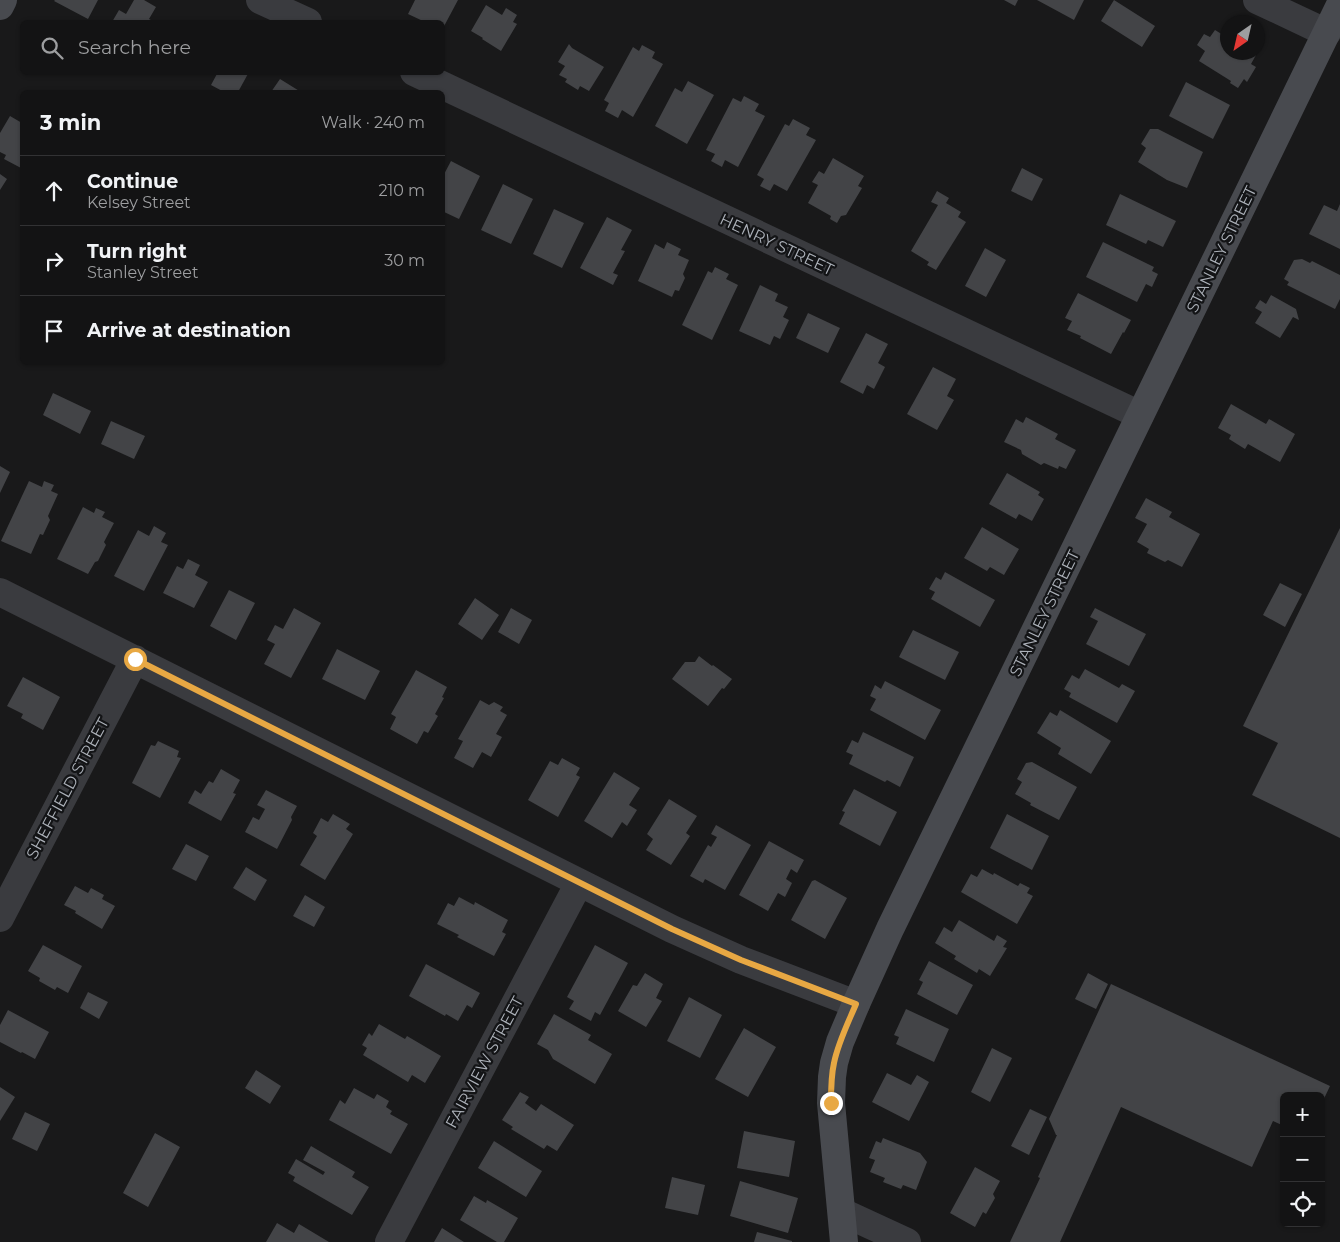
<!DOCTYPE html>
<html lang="en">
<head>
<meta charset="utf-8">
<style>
	:root { --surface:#131314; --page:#1c1c1d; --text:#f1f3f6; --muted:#9d9ea0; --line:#323234 }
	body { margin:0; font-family:Montserrat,sans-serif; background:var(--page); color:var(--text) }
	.controls { position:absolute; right:15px; bottom:15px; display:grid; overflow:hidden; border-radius:8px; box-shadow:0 1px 4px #0004 }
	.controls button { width:45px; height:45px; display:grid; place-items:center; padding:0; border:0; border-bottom:1px solid var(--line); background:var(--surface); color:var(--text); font:25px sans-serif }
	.compass { position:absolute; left:1220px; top:15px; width:45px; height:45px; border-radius:50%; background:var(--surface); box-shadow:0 1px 4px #0004; rotate:214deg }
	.stop { position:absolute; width:15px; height:15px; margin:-11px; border:4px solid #e8a843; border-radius:50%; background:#fff }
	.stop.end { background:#e8a843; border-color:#fff; box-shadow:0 1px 5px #0008 }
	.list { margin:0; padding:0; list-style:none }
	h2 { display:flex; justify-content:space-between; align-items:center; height:65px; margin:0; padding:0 20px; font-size:21px }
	h2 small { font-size:16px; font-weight:400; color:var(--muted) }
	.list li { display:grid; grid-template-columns:32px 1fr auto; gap:15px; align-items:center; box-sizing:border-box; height:70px; padding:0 20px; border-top:1px solid var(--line) }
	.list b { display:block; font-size:19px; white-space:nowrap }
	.list p { margin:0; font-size:16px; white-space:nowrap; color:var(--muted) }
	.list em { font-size:16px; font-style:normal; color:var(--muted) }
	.icon { flex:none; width:28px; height:28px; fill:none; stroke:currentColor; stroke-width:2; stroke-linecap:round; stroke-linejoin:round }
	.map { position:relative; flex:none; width:1340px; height:1242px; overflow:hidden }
	.search { position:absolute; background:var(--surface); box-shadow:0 1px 4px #0004; left:20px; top:20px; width:425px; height:55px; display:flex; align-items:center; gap:12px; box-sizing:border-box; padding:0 18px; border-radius:8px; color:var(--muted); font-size:19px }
	.panel { position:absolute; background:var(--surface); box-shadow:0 1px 4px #0004; left:20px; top:90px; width:425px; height:275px; border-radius:8px }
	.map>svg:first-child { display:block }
	.building { fill:#434447 }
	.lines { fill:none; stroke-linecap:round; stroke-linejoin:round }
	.minor { stroke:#3a3b3f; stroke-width:28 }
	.tertiary { stroke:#3a3b3f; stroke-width:28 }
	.secondary { stroke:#484a4f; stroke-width:28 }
	.route { stroke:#e8a843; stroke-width:6 }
	.labels { text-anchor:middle; stroke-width:4.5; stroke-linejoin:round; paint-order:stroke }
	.street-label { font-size:16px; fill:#acb1b9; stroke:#131416 }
</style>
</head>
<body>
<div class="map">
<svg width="1340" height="1242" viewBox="0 0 1340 1242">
	<rect width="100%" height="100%" fill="#19191a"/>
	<path class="building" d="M55 0H98L88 19 54 1Z
		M134 0H144L156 7 149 19 155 22H112L119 10 126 14Z
		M415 0H458L442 30V22H425L408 14Z
		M1004 0H1018L1015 6Z
		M1037 0H1084L1074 20Z
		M1114 0 1155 26 1142 47 1101 21Z
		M486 5 502 15 506 8 517 15 513 22 517 24 501 51 482 39 483 38 471 31Z
		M1215 30 1228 38V52H1251L1256 55 1251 64 1256 67 1247 82 1244 79 1238 88 1230 83 1231 81 1199 61 1205 51 1197 45 1204 34 1210 37Z
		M569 44 572 48 604 67 589 91 580 86 578 90 565 82 567 79 559 75 565 66 558 62Z
		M642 45 655 52 652 58 663 64 633 117 622 110 618 118 605 111 609 103 604 100 633 47 639 51Z
		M218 72H249L238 92H224L211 85Z
		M280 79 301 92H271Z
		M688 81 714 95 687 144 655 126 675 88 682 92Z
		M1186 82 1230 105 1213 139 1169 116Z
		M744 96 759 104 755 111 765 116 738 167 725 160 722 167 711 161 715 154 706 150 733 98 741 102Z
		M10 116 22 123V165L21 168 4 159 6 155 0 152V133Z
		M793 119 810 128 806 135 816 140 787 191 774 184 770 191 760 186 764 179 757 175 785 124 789 126Z
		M1150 129H1158L1203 152 1187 188 1167 180 1138 162 1146 148 1141 144Z
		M833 158 864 176 858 186 862 188 846 215 841 216 837 223 830 219 831 216 808 203 818 185 812 182 819 171 824 174Z
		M451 161 480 176 459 219 442 211V178Z
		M1022 168 1043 179 1032 201 1011 191Z
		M0 174 7 179 0 190Z
		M503 184 533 199 511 244 481 230Z
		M937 191 949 198 946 203 961 212 958 217 966 222 936 270 927 265 929 262 911 251 938 205 931 202Z
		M1120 194 1176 221 1163 247 1148 240 1146 244 1106 225Z
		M1340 204V249L1309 234 1324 205 1337 211Z
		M554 209 584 223 562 268 533 254Z
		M607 217 632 230 621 250 625 251 613 273 618 275 613 285 580 268Z
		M667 242 681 249 678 255 689 260 683 274 685 278 679 291 675 290 672 297 638 281 655 244 664 249Z
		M1103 242 1154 267 1152 271 1158 274 1152 287 1146 284 1137 302 1086 277Z
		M985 248 1006 260 986 297 965 286Z
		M1302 259 1310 263 1312 261 1340 275V299L1335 309 1287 285 1289 282 1284 279 1294 260Z
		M715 267 729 274 726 279 738 285 712 340 682 325 708 271 712 273Z
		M760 285 778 294 775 301 788 307 783 317 789 320 780 339 774 336 770 345 739 331Z
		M1078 293 1131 320 1124 333 1123 332 1111 354 1080 338 1081 336 1067 330 1072 321 1065 318Z
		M1271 295 1296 309 1299 320 1293 317 1280 338 1255 323 1262 312 1255 308 1260 300 1266 304Z
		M808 313 840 328 828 353 796 338Z
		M866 333 888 344 878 363 885 367 874 389 867 385 863 394 840 382Z
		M933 367 956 379 947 396 954 400 937 430 907 414Z
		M53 393 91 411 80 434 43 415Z
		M1231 404 1266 424 1269 419 1295 434 1280 462 1248 444 1245 449 1229 439 1231 435 1218 428Z
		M1026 417 1058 434 1055 439 1076 450 1066 469 1059 466 1058 469 1044 463 1041 465 1022 454 1021 450 1004 442 1016 419 1023 423Z
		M111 421 145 436 134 459 101 444Z
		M0 466 10 472 0 493Z
		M1007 473 1040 492 1038 495 1044 499 1032 521 1019 514 1016 519 989 504Z
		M29 481 42 487 44 481 54 485 51 491 58 494 48 516 50 520 43 535 40 534 31 554 1 541Z
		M1146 498 1172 512 1169 517 1200 534 1182 567 1168 560 1165 562 1147 553 1149 549 1137 542 1147 524 1135 518Z
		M83 507 94 513 96 508 105 512 102 517 114 523 104 542 106 545 98 561 95 562 88 574 57 559Z
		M154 526 166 533 161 542 168 545 144 591 114 576 138 530 149 536Z
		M982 527 1019 549 1004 575 990 567 987 571 964 558Z
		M1340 528V838L1252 795 1278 743 1243 726Z
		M188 559 200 565 195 575 208 582 194 608 163 593 177 566 183 569Z
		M945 572 995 600 980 627 931 599 935 592 929 589 936 577 941 580Z
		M1280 583 1302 594 1285 627 1263 615Z
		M229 590 255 603 236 640 210 626Z
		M475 598 499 615 482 640 458 624Z
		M294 608 321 623 291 678 264 664 275 644 267 640 275 625 283 629Z
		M511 608 532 620 519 644 498 632Z
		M1095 608 1146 634 1129 666 1086 644 1098 621 1090 617Z
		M913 630 959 652 945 680 899 657Z
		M337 649 380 671 365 700 322 679Z
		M699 656 712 666 713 665 732 679 724 689 722 688 708 706 672 679 685 662H695Z
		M1085 669 1119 688 1122 684 1135 691 1117 723 1069 697 1071 693 1064 689 1072 675 1079 679Z
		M416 670 447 687 442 697 444 698 435 714 438 716 428 733 424 731 417 744 390 729 396 717 391 714Z
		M23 677 60 697 43 730 21 718 23 714 7 706Z
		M885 681 941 710 925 740 870 710 876 699 870 696 875 685 881 689Z
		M480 700 489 705 494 702 503 707 500 711 507 715 496 734 502 737 491 757 482 752 473 768 454 758 463 741 458 739Z
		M1060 710 1111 741 1091 774 1058 754 1061 748 1037 733 1050 712 1057 716Z
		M863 732 914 757 900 787 887 780 885 782 849 764 853 755 846 752 852 740 858 743Z
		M158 741 179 751 177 757 181 758 160 798 132 783 151 745 155 746Z
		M562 758 580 768 576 775 580 777 558 817 528 800 550 761 558 765Z
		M1032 762 1077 787 1059 820 1030 805 1031 803 1015 794 1022 782 1017 779 1026 763Z
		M221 769 240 780 233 793 236 794 221 821 188 803 195 790 201 794 209 781 213 783Z
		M614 772 640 788 629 805 637 810 627 826 622 822 612 838 584 821Z
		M854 789 897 812 880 846 839 824 845 812 842 811Z
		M266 790 297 806 291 817 292 820 277 849 245 832 253 817 259 820 265 809 257 805Z
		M669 799 697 816 686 833 690 836 671 865 646 850 653 839 647 834Z
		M333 814 350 824 346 829 353 834 325 880 300 865 317 836 313 833 321 818 328 822Z
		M1007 814 1049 836 1032 870 990 848Z
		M716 825 751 845 725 890 705 879 703 883 690 876 708 845 711 847 717 837 711 834Z
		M769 841 804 860 797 873 791 869 786 879 792 883 785 897 778 893 768 911 739 895Z
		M186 844 209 856 196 881 172 869Z
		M246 867 267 880 255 901 233 888Z
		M982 869 993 875 994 873 1018 886 1020 883 1030 888 1027 893 1033 896 1017 924 961 892 971 874 977 877Z
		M815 880 847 898 825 939 791 920 812 881Z
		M75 886 88 893 91 888 104 895 102 899 115 906 102 929 75 913 76 911 64 905Z
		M305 895 325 907 314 927 293 916Z
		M459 897 474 905 475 902 508 920 502 932 506 934 494 956 457 937 459 935 437 924 448 903 454 906Z
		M959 920 994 941 997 935 1007 941 1003 947 1007 948 990 976 979 969 977 973 954 959 956 956 935 943 944 927 952 932Z
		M43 945 82 966 68 993 57 987 55 990 39 981 40 978 28 971Z
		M595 945 628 963 600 1015 595 1012 591 1021 569 1009 574 1001 567 997Z
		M929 961 973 985 957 1015 917 994 923 982 919 980Z
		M426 964 480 993 472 1008 467 1005 458 1021 446 1014 445 1016 409 996Z
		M645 973 663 984 656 998 662 1001 646 1027 618 1011 633 985 637 986Z
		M1088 973 1108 984 1096 1009 1075 999Z
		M1111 984 1330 1086 1321 1105V1096H1284V1126L1273 1121 1252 1167 1121 1107 1060 1242H1010L1040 1178 1038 1177 1057 1135H1056L1049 1119Z
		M88 992 108 1002 99 1019 80 1008Z
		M689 997 722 1015 700 1058 667 1041Z
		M906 1009 949 1029 934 1062 896 1044 899 1037 894 1035Z
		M8 1010 49 1032 35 1059 22 1052 21 1053 0 1042V1025Z
		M554 1014 591 1035 588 1040 612 1054 595 1084 553 1059 548 1050 537 1044Z
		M379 1024 405 1039 407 1036 441 1056 425 1083 412 1075 408 1082 363 1055 367 1048 362 1045 369 1033 372 1036Z
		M744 1028 776 1047 748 1097 715 1079Z
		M992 1048 1012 1058 990 1102 971 1092Z
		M256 1070 281 1086 270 1104 245 1088Z
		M887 1073 911 1085 917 1075 929 1082 909 1121 872 1102Z
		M0 1087 15 1097 0 1121Z
		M354 1088 374 1099 377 1094 389 1101 386 1107 392 1111 390 1114 408 1124 391 1154 329 1120 340 1100 345 1104Z
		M520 1092 529 1097 525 1103 536 1111 541 1104 574 1125 557 1151 547 1145 544 1149 511 1129 513 1127 502 1120Z
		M1030 1109 1047 1117 1029 1155 1011 1146Z
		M25 1112 50 1124 37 1151 12 1139Z
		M744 1131 795 1141 789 1177 737 1168Z
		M155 1133 180 1147 148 1207 123 1193Z
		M883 1138 920 1153 927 1162 916 1190 903 1185 901 1189 883 1182 885 1178 870 1172 875 1160 869 1158 876 1141 881 1143Z
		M494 1141 542 1171 526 1197 478 1168Z
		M311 1146 355 1172 352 1177 369 1187 352 1215 293 1181 295 1177 288 1173 296 1159 323 1175 325 1172 303 1160Z
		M975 1167 1000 1181 993 1194 995 1198 986 1214 983 1212 975 1227 950 1213Z
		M672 1177 705 1185 698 1215 665 1208Z
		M740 1181 798 1198 788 1233 730 1216Z
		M474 1196 486 1203 487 1200 518 1218 504 1242H497L460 1220Z
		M277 1223 294 1233 299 1224 329 1242H266Z
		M442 1228 464 1242H434Z
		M757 1232 792 1241V1242H754Z"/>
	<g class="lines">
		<path class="minor" d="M260 0 308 22
			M1257 0 1327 33
			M414 72 1140 415
			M0 592 672 929 741 960 856 1004
			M0 918 135 659
			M389 1242 579 883"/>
		<path class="tertiary" d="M842 1212 907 1242"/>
		<path class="secondary" d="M0 6 3 0
			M844 1242 831 1103 832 1077 834 1063 840 1042 856 1004 890 929 1340 5"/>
	</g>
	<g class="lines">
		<path class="route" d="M135 659 672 929 741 960 856 1004C848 1023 838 1043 834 1063 831 1076 831 1090 831 1103"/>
	</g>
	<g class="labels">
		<g class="street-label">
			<text transform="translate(777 244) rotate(25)" y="6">HENRY STREET</text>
			<text transform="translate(1221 249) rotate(-64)" y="6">STANLEY STREET</text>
			<text transform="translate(1044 613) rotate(-64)" y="6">STANLEY STREET</text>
			<text transform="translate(67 788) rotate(-62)" y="6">SHEFFIELD STREET</text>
			<text transform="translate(484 1062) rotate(-62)" y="6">FAIRVIEW STREET</text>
		</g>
	</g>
</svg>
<div class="controls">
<button>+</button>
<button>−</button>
<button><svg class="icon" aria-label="locate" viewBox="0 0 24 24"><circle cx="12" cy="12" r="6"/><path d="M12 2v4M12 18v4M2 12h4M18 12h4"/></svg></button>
</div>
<svg class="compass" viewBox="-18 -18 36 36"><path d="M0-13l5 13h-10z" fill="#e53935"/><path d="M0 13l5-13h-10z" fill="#9d9ea0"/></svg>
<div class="stop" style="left:135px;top:659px"></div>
<div class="stop end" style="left:831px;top:1103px"></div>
<div class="search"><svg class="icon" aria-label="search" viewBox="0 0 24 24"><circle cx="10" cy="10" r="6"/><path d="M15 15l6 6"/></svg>Search here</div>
<section class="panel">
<h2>3 min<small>Walk · 240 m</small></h2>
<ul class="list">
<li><svg class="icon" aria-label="ahead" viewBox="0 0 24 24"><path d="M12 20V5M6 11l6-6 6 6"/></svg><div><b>Continue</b><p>Kelsey Street</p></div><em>210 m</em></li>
<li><svg class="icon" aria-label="right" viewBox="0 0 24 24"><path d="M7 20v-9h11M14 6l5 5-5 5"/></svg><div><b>Turn right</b><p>Stanley Street</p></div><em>30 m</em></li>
<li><svg class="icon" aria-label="arrive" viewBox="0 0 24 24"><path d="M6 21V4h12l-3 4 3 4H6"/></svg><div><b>Arrive at destination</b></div></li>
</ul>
</section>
</div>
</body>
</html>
